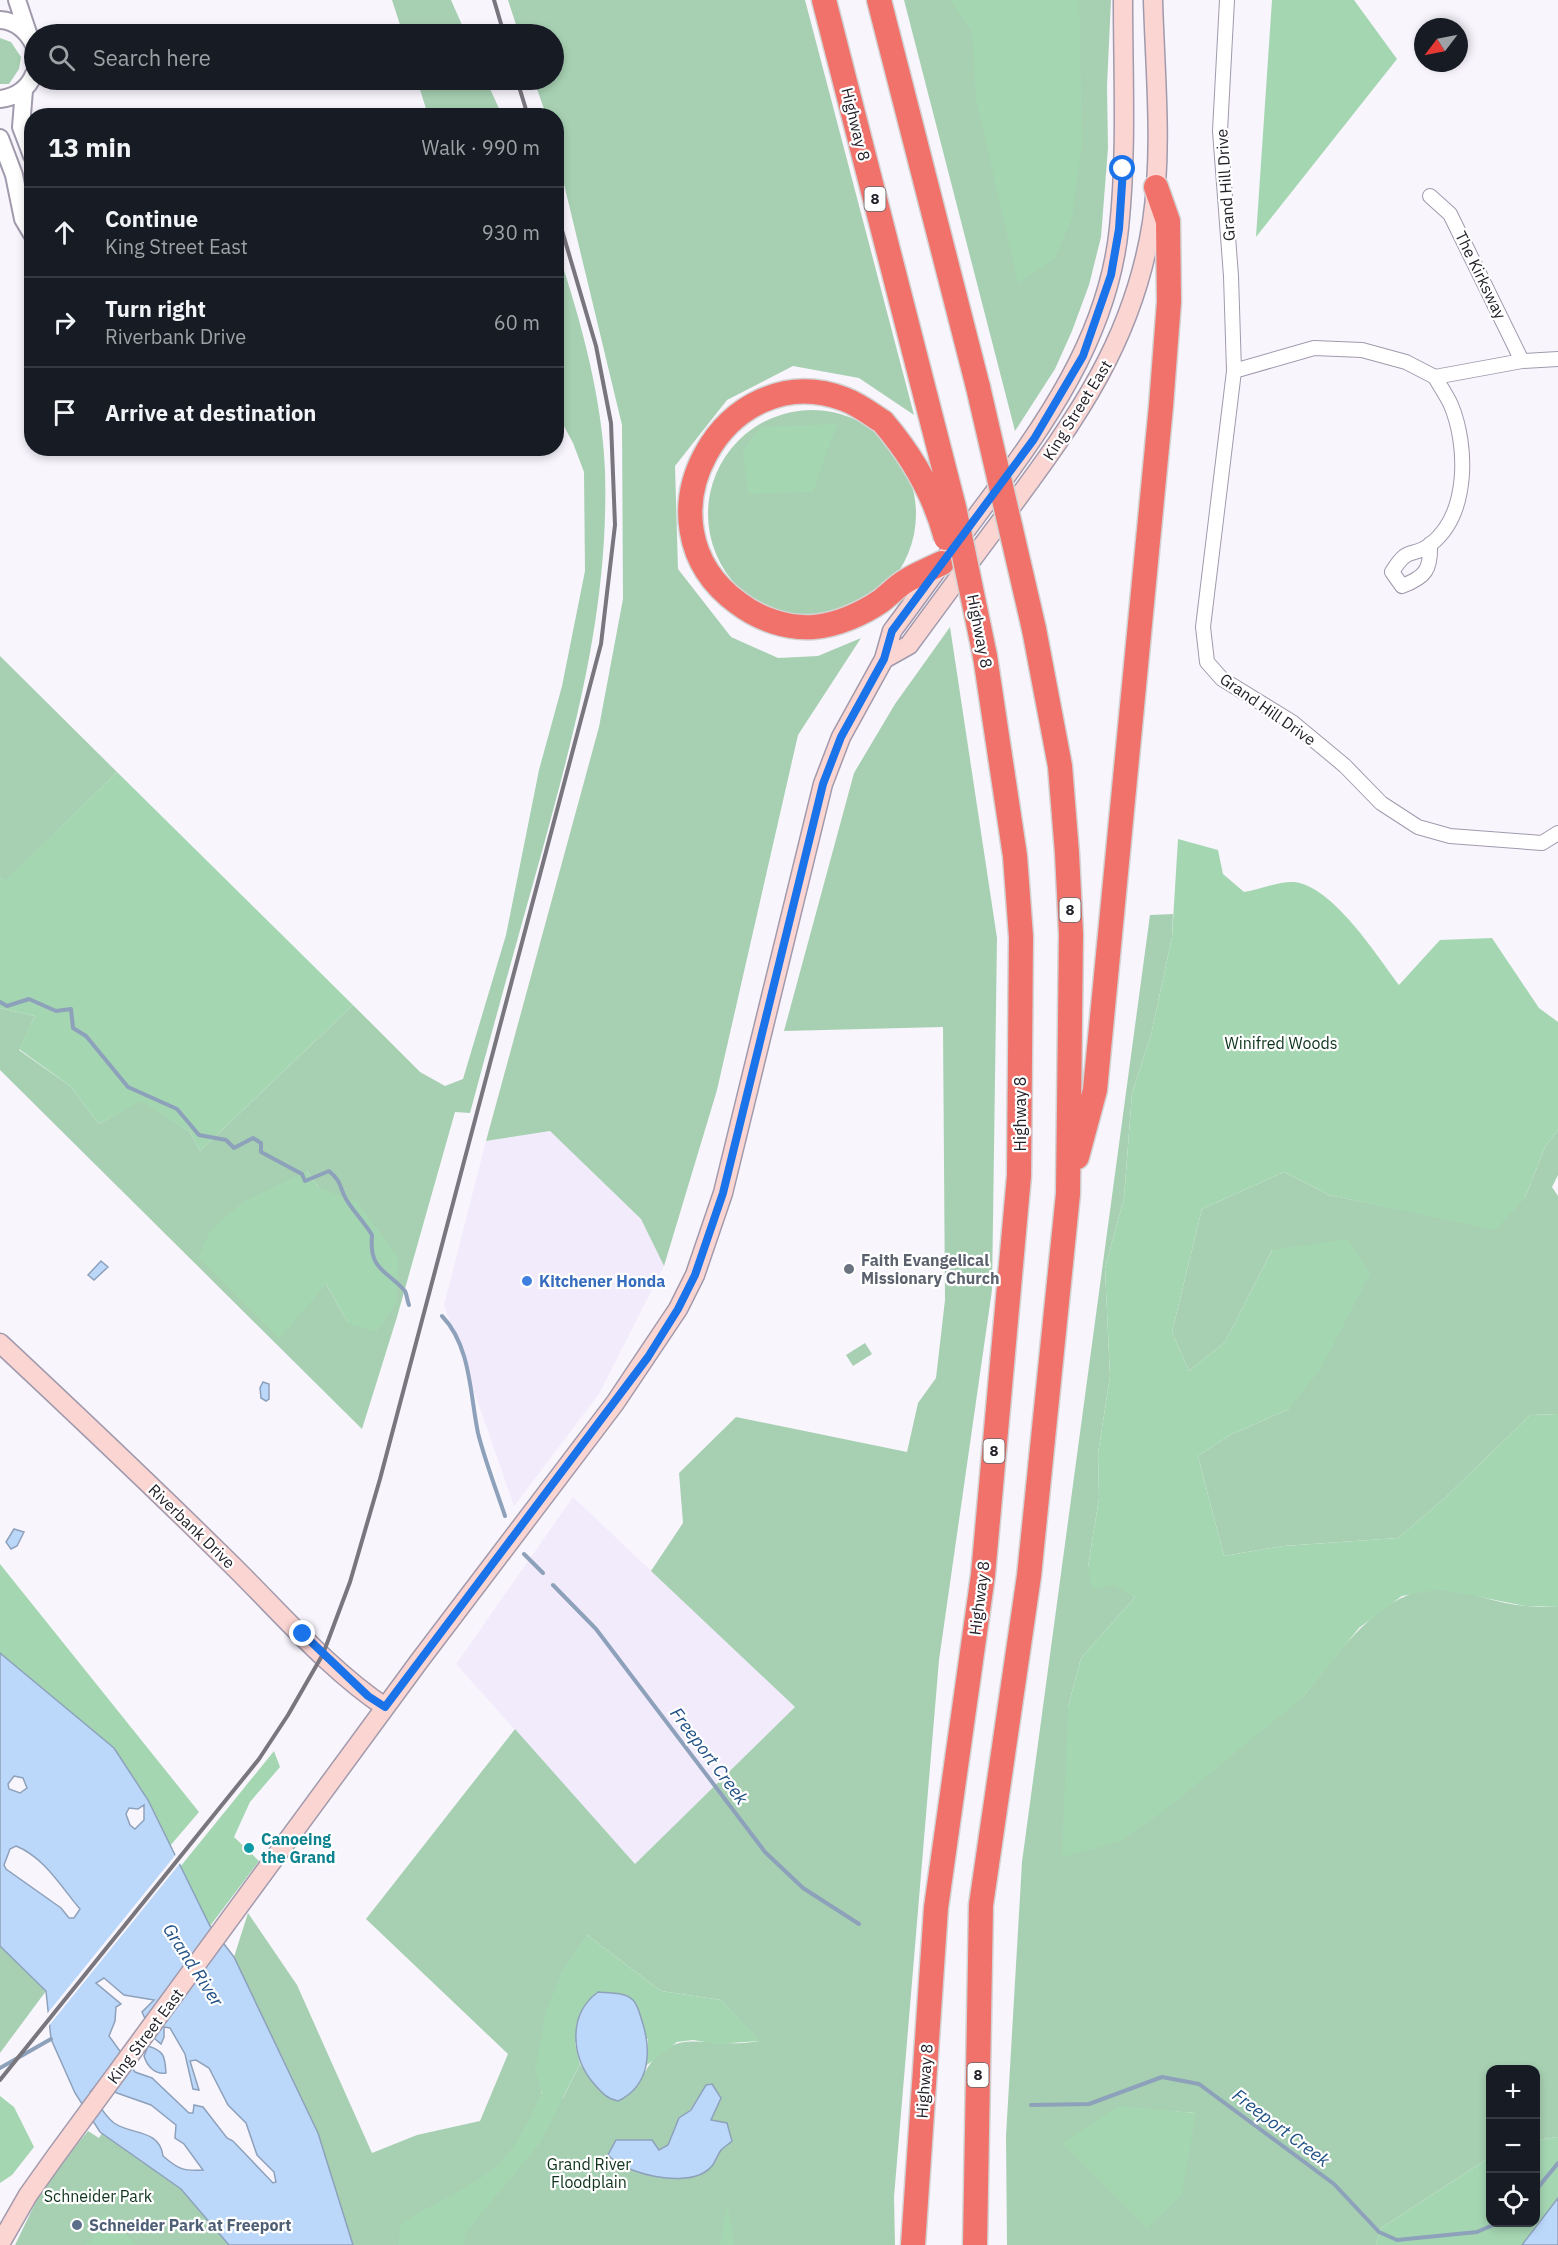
<!DOCTYPE html>
<html lang="en">
<head>
<meta charset="utf-8">
<style>
	:root { --surface:#171b24; --page:#242831; --text:#f1f3f6; --muted:#9ea1a6; --line:#363941 }
	body { margin:0; font-family:"IBM Plex Sans",sans-serif; background:var(--page); color:var(--text) }
	.controls { position:absolute; right:18px; bottom:18px; display:grid; overflow:hidden; border-radius:12px; box-shadow:0 3px 9px #0003 }
	.controls button { width:54px; height:54px; display:grid; place-items:center; padding:0; border:0; border-bottom:2px solid var(--line); background:var(--surface); color:var(--text); font:30px sans-serif }
	.compass { position:absolute; left:1414px; top:18px; width:54px; height:54px; border-radius:50%; background:var(--surface); box-shadow:0 3px 9px #0003; rotate:238deg }
	.stop { position:absolute; width:18px; height:18px; margin:-14px; border:4px solid #1a73e8; border-radius:50%; background:#fff }
	.stop.end { background:#1a73e8; border-color:#fff; box-shadow:0 2px 6px #0008 }
	.list { margin:0; padding:0; list-style:none }
	h2 { display:flex; justify-content:space-between; align-items:center; height:78px; margin:0; padding:0 24px; font-size:26px }
	h2 small { font-size:20px; font-weight:400; color:var(--muted) }
	.list li { display:grid; grid-template-columns:39px 1fr auto; gap:18px; align-items:center; box-sizing:border-box; height:90px; padding:0 24px; border-top:2px solid var(--line) }
	.list b { display:block; font-size:22px; white-space:nowrap }
	.list p { margin:0; font-size:20px; white-space:nowrap; color:var(--muted) }
	.list em { font-size:20px; font-style:normal; color:var(--muted) }
	.icon { flex:none; width:33px; height:33px; fill:none; stroke:currentColor; stroke-width:2; stroke-linecap:round; stroke-linejoin:round }
	.map { position:relative; flex:none; width:1558px; height:2245px; overflow:hidden }
	.search { position:absolute; background:var(--surface); box-shadow:0 3px 9px #0003; left:24px; top:24px; width:540px; height:66px; display:flex; align-items:center; gap:15px; box-sizing:border-box; padding:0 21px; border-radius:33px; color:var(--muted); font-size:22px }
	.panel { position:absolute; background:var(--surface); box-shadow:0 3px 9px #0003; left:24px; top:108px; width:540px; height:348px; border-radius:24px }
	.map>svg:first-child { display:block }
	.built { fill:#f2ebfc }
	.green { fill:#a7d0b2; fill-rule:evenodd }
	.forest { fill:#a5d6b2 }
	.water { fill:#bbd8fa; stroke:#8ea1bb; stroke-width:1.5; fill-rule:evenodd }
	.pier { fill:#f8f5fd }
	.lines { fill:none; stroke-linecap:round; stroke-linejoin:round }
	.stream { stroke:#8ea1bb; stroke-width:4 }
	.minor-casing { stroke:#a19aad; stroke-width:16 }
	.tertiary-casing { stroke:#a19aad; stroke-width:20 }
	.secondary-casing { stroke:#a19aad; stroke-width:21 }
	.motorway-casing { stroke:#d3d3d4; stroke-width:27 }
	.minor { stroke:#fff; stroke-width:14 }
	.tertiary { stroke:#fff; stroke-width:16 }
	.secondary { stroke:#fbd5d2; stroke-width:18 }
	.motorway { stroke:#f1726a; stroke-width:24 }
	.rail { stroke:#79767e; stroke-width:4 }
	.motorway-bridge-casing { stroke:#d3d3d4; stroke-width:27; stroke-linecap:butt }
	.motorway-bridge { stroke:#f1726a; stroke-width:24 }
	.route { stroke:#1a73e8; stroke-width:8 }
	.worship-dot { fill:#6b7280; stroke:#fff; stroke-width:2 }
	.shop-dot { fill:#3f7fe0; stroke:#fff; stroke-width:2 }
	.culture-dot { fill:#0f9aa8; stroke:#fff; stroke-width:2 }
	.service-dot { fill:#5c6f8a; stroke:#fff; stroke-width:2 }
	.labels { text-anchor:middle; stroke-width:4.5; stroke-linejoin:round; paint-order:stroke }
	.shield { fill:#fff; stroke:#666469; stroke-width:1.5 }
	.shield-label { font-size:15px; font-weight:bold; fill:#242129 }
	.street-label { font-size:16px; fill:#242129; stroke:#fff }
	.park-label { font-size:16px; fill:#0d331b; stroke:#fff }
	.worship-label { font-size:16px; font-weight:bold; fill:#5b616d; stroke:#fff; text-anchor:start }
	.shop-label { font-size:16px; font-weight:bold; fill:#366cbe; stroke:#fff; text-anchor:start }
	.culture-label { font-size:16px; font-weight:bold; fill:#0d838f; stroke:#fff; text-anchor:start }
	.service-label { font-size:16px; font-weight:bold; fill:#4e5e75; stroke:#fff; text-anchor:start }
	.water-label { font-size:18px; font-style:italic; fill:#225186; stroke:#fff }
</style>
</head>
<body>
<div class="map">
<svg width="1558" height="2245" viewBox="0 0 1558 2245">
	<rect width="100%" height="100%" fill="#f8f5fd"/>
	<path class="built" d="M550 1131 641 1219 664 1266 599 1394 514 1506 444 1305 486 1141Z
		M573 1497 795 1707 635 1864 456 1664Z"/>
	<path class="green" d="M392 0H451L466 34H403Z
		M508 0H805L914 415 859 378 793 366 727 400 675 466 678 569 731 637 778 658 818 656 861 638 798 735 717 1090 664 1266 641 1219 550 1131 486 1141 599 727 623 599 622 425 557 155 556 116 546 115 534 80H554V34H519Z
		M904 0H1111L1107 86 1108 148 1101 237 1089 285 1072 331 1055 369 1015 431Z
		M0 38 11 42 21 57 19 69 9 84H0Z
		M417 80H486L502 115H428Z
		M557 250C580 315 603 402 605 471 609 607 576 726 541 855 517 941 493 1027 470 1113L455 1112 397 1317 362 1429 0 1070V1008L35 1016 19 1050 70 1086 99 1124 141 1100 190 1132 200 1151 353 1005 420 1072 445 1086 463 1079 506 935 539 770 562 686 585 571 584 472 573 443 557 413ZM307 1171 319 1188 348 1323 326 1284Z
		M708 514a104 104 0 1 1 208 0a104 104 0 1 1-208 0Z
		M950 627 997 938 992 1290 939 1660 894 2197 895 2245H353L296 2086 234 1957 248 1913 297 1985 372 2153 417 2135 480 2121 508 2054 366 1919 515 1729 635 1864 795 1707 651 1571 683 1523 679 1473 736 1417 907 1452 918 1403 936 1378 945 1300 943 1027 784 1031 854 773 895 704ZM587 1935 661 1991 721 2000 759 2041C704 2052 668 2017 638 2086L590 2079 580 2064 563 2098 541 2094ZM706 2085 712 2118 685 2114 690 2110Z
		M0 656 117 772 6 881 0 878Z
		M1173 914 1172 937 1151 1035 1132 1093 1124 1198 1105 1268 1110 1376 1098 1454 1099 1498 1088 1567 1135 1597 1081 1658 1068 1707 1302 1698C1335 1658 1382 1586 1441 1589 1469 1591 1497 1604 1526 1606 1536 1607 1547 1607 1558 1607V2137L1536 2140V2070H1490V2157L1381 2228 1376 2245H1007L1006 2136 1022 1862 1150 915ZM1118 2107 1196 2113V2114L1063 2144Z
		M1558 1130V1175L1552 1187 1558 1196V1414L1530 1415 1447 1496 1398 1538 1283 1546 1224 1556 1198 1456 1230 1435 1289 1409 1272 1250 1225 1342 1189 1371 1172 1332 1202 1209 1284 1172 1329 1195 1388 1207 1525 1198 1545 1147Z
		M865 1343 872 1354 853 1366 846 1355Z
		M0 1946 46 1991 0 2053Z
		M88 2131 99 2138 102 2133 181 2189 229 2245H15L44 2185Z"/>
	<path class="forest" d="M950 0H1079L1082 145 1072 218 1055 258 1018 283 976 99 972 31Z
		M1272 0H1354L1397 59 1256 237Z
		M837 424 813 492 748 494 743 451 761 427Z
		M117 772 353 1005 200 1151 190 1132 141 1101 99 1124 70 1086 19 1049 35 1016 0 1008V878L6 880Z
		M1178 839 1218 850 1223 874 1244 892C1259 890 1279 881 1294 882 1333 886 1377 956 1399 985L1440 940 1492 938 1539 1008 1558 1022V1130L1545 1147 1525 1198 1495 1230 1329 1195 1284 1172 1202 1209 1172 1332 1189 1371 1225 1342 1272 1250 1348 1239 1370 1274 1321 1368 1289 1409 1230 1435 1198 1456 1224 1556 1283 1546 1398 1538 1447 1496 1530 1415 1558 1414V1607L1525 1606 1440 1589 1402 1596 1359 1628 1302 1698 1165 1810 1118 1842 1062 1857 1068 1707 1081 1658 1135 1597 1113 1585 1092 1589 1088 1567 1099 1498 1098 1454 1110 1376 1105 1268 1124 1198 1132 1093 1151 1035 1172 937Z
		M307 1171 319 1188 357 1202 398 1257 397 1302 376 1332 348 1323 326 1284 279 1339 199 1257 210 1231 243 1202Z
		M0 1564 199 1812 170 1846 114 1748 0 1653Z
		M274 1751 280 1767 250 1802 234 1837 259 1861 210 1926 180 1867Z
		M587 1935 661 1991 721 2000 760 2041 717 2044 693 2040 677 2042 647 2065 648 2039 575 2043 580 2064 540 2143 466 2232 463 2245H399L400 2225C428 2205 476 2186 499 2164 518 2145 531 2117 542 2092L535 2071 546 2012 562 1972Z
		M0 2096 14 2107 34 2147 12 2175 0 2183Z
		M1118 2106 1196 2113 1182 2194 1147 2228 1062 2143Z
		M1558 2137V2198L1522 2245H1376L1381 2228 1490 2157V2222H1536V2140Z
		M727 2203 734 2242V2245H720Z
		M104 2213 106 2215 137 2245H85L91 2241Z"/>
	<path class="water" d="M101 1261 108 1267 94 1280 88 1275Z
		M263 1382 269 1384V1399L266 1401 261 1398 260 1388Z
		M14 1529 24 1532 17 1546 11 1549 6 1542Z
		M0 1653 114 1748 148 1800 210 1926 234 1957 318 2133 353 2245H229L181 2189 100 2132 75 2093 51 2039 46 1991 0 1946ZM14 1776 23 1778 27 1788 20 1793 9 1789 8 1784ZM144 1805V1820L135 1829 130 1825 126 1814 129 1808 138 1809ZM16 1846C44 1857 62 1888 80 1909L74 1918H69L61 1908 6 1869 4 1865 10 1849ZM104 1978 124 1995 154 2000 142 2012 154 2038 161 2044 164 2037V2027L170 2028 185 2054 193 2089 199 2090 190 2061 196 2060 209 2068 228 2105 246 2123 257 2155 274 2172 276 2182 273 2183 233 2141 227 2138 203 2107 194 2105 193 2113H189L152 2078 135 2072 109 2036 115 2021 116 2007 121 2004 96 1983ZM99 2083 117 2093 151 2105 176 2125 175 2138 184 2144 203 2170C184 2171 179 2170 163 2156 160 2129 131 2135 114 2123 104 2115 97 2102 90 2092Z
		M598 1992C609 1993 625 1992 633 2000 638 2005 640 2015 642 2021 652 2051 650 2086 618 2101 607 2099 602 2093 595 2085 571 2058 567 2015 598 1992Z
		M148 2046C164 2051 165 2056 166 2073 155 2075 147 2066 144 2056Z
		M712 2084 721 2098 711 2120 727 2123 732 2141C729 2144 724 2147 721 2150 715 2159 715 2166 705 2172 682 2187 625 2174 608 2155L616 2140H652L659 2150 668 2145 679 2118 691 2110 706 2085Z
		M1558 2198V2245H1522Z"/>
	<path class="pier" d="M177 1853 181 1862 47 2028 46 2015Z"/>
	<g class="lines">
		<path class="stream" d="M0 1002 7 1006 29 999 56 1011 71 1009 73 1028 86 1036 128 1087 177 1109 199 1135 226 1140 234 1148 253 1138 261 1143V1152L302 1174 305 1181 329 1171C343 1183 339 1187 346 1199 353 1211 365 1223 372 1235 369 1270 385 1269 405 1291 407 1295 407 1300 409 1305
			M442 1316C471 1346 470 1395 478 1433 485 1461 496 1489 505 1516
			M524 1554 543 1573
			M553 1585 596 1629 765 1852 803 1888 859 1924
			M0 2068 51 2039
			M1031 2105 1089 2104 1162 2077 1199 2084 1334 2184 1379 2232 1397 2240 1477 2232 1500 2222
			M1536 2190 1558 2163"/>
		<g class="minor-casing">
			<path id="minor" d="M1227 0 1220 131 1231 276 1234 371 1203 627 1207 662 1222 679 1292 722 1345 766 1381 803 1418 827 1450 836 1542 843 1558 833
				M1430 196 1450 214 1522 361
				M1234 371 1314 348 1362 350 1406 362 1435 377 1522 361 1558 359
				M1430 544C1431 569 1426 577 1402 586L1392 572C1409 544 1412 559 1431 544 1469 514 1468 446 1451 405 1447 396 1440 386 1435 377"/>
		</g>
		<g class="tertiary-casing">
			<path id="tertiary" d="M17 0 28 33
				M0 20C17 21 27 31 34 45
				M24 90 21 127 32 156
				M0 99C16 97 28 89 34 74
				M0 138 14 175 23 219 32 234"/>
		</g>
		<g class="secondary-casing">
			<path id="secondary" d="M884 659 909 645C942 600 975 555 1009 510 1077 418 1134 339 1152 222 1163 149 1155 73 1153 0
				M0 1343C78 1416 155 1489 231 1564 279 1611 329 1670 385 1707
				M0 2244 28 2195 55 2157 420 1660 615 1403 678 1309 695 1275 723 1193 823 784 841 737 884 659 892 631C922 591 951 550 981 510 1045 425 1108 337 1119 228 1127 152 1123 76 1123 0"/>
		</g>
		<g class="motorway-casing">
			<path id="motorway" d="M824 0 926 398
				M879 0 978 387
				M883 422C871 414 858 404 844 399 725 354 629 524 738 603 759 619 787 629 814 627 837 625 862 614 881 601 889 595 897 586 906 581 917 574 930 569 942 563
				M1077 1157 1095 1090 1161 406 1169 302 1168 221 1156 187
				M913 2245 936 1908 983 1575 1019 1176 1021 937 1015 856 985 656
				M975 2245 981 1905 1029 1576 1068 1194 1071 934 1067 853 1060 766 1034 629"/>
		</g>
		<use href="#minor" class="minor"/>
		<use href="#tertiary" class="tertiary"/>
		<use href="#secondary" class="secondary"/>
		<use href="#motorway" class="motorway"/>
		<path class="rail" d="M494 0 504 34
			M517 80 528 116
			M0 2080 259 1759 288 1715 323 1654 350 1582 380 1479 601 644 615 525 611 423 596 346 556 210"/>
		<g class="motorway-bridge-casing">
			<path id="motorway-bridge" d="M978 387 1034 629
				M926 398 954 507 985 656
				M883 422C913 457 934 493 946 538"/>
		</g>
		<use href="#motorway-bridge" class="motorway-bridge"/>
	</g>
	<g class="lines">
		<path class="route" d="M303 1634 368 1696 385 1707 648 1357 678 1309 695 1275 723 1193 823 784 841 737 884 659 892 631 1034 439 1083 356 1111 275 1119 229 1123 169"/>
	</g>
	<circle class="worship-dot" cx="849" cy="1269" r="6"/>
	<circle class="shop-dot" cx="527" cy="1281" r="6"/>
	<circle class="culture-dot" cx="249" cy="1848" r="6"/>
	<circle class="service-dot" cx="77" cy="2225" r="6"/>
	<g class="labels">
		<g class="shield">
			<rect x="864.5" y="187" width="21" height="24" rx="4.5"/>
			<rect x="1059.5" y="898" width="21" height="24" rx="4.5"/>
			<rect x="983.5" y="1439" width="21" height="24" rx="4.5"/>
			<rect x="967.5" y="2063" width="21" height="24" rx="4.5"/>
		</g>
		<g class="shield-label">
			<text x="875" y="204">8</text>
			<text x="1070" y="915">8</text>
			<text x="994" y="1456">8</text>
			<text x="978" y="2080">8</text>
		</g>
		<g class="street-label">
			<text transform="translate(856 124) rotate(76)" y="6">Highway 8</text>
			<text transform="translate(1225 185) rotate(-94)" y="6">Grand Hill Drive</text>
			<text transform="translate(1481 275) rotate(64)" y="6">The Kirksway</text>
			<text transform="translate(1077 410) rotate(-58)" y="6">King Street East</text>
			<text transform="translate(980 631) rotate(79)" y="6">Highway 8</text>
			<text transform="translate(1268 709) rotate(35)" y="6">Grand Hill Drive</text>
			<text transform="translate(1020 1114) rotate(-90)" y="6">Highway 8</text>
			<text transform="translate(192 1526) rotate(44)" y="6">Riverbank Drive</text>
			<text transform="translate(979 1598) rotate(-83)" y="6">Highway 8</text>
			<text transform="translate(145 2036) rotate(-53)" y="6">King Street East</text>
			<text transform="translate(924 2081) rotate(-86)" y="6">Highway 8</text>
		</g>
		<g class="park-label">
			<text x="1281" y="1049">Winifred Woods</text>
			<text x="589" y="2170">Grand River<tspan x="589" dy="18">Floodplain</tspan></text>
			<text x="98" y="2202">Schneider Park</text>
		</g>
		<g class="worship-label">
			<text x="861" y="1266">Faith Evangelical<tspan x="861" dy="18">Missionary Church</tspan></text>
		</g>
		<g class="shop-label">
			<text x="539" y="1287">Kitchener Honda</text>
		</g>
		<g class="culture-label">
			<text x="261" y="1845">Canoeing<tspan x="261" dy="18">the Grand</tspan></text>
		</g>
		<g class="service-label">
			<text x="89" y="2231">Schneider Park at Freeport</text>
		</g>
		<g class="water-label">
			<text transform="translate(709 1756) rotate(53)" y="6">Freeport Creek</text>
			<text transform="translate(193 1965) rotate(57)" y="6">Grand River</text>
			<text transform="translate(1281 2128) rotate(37)" y="6">Freeport Creek</text>
		</g>
	</g>
</svg>
<div class="controls">
<button>+</button>
<button>−</button>
<button><svg class="icon" aria-label="locate" viewBox="0 0 24 24"><circle cx="12" cy="12" r="6"/><path d="M12 2v4M12 18v4M2 12h4M18 12h4"/></svg></button>
</div>
<svg class="compass" viewBox="-18 -18 36 36"><path d="M0-13l5 13h-10z" fill="#e53935"/><path d="M0 13l5-13h-10z" fill="#9ea1a6"/></svg>
<div class="stop" style="left:1123px;top:169px"></div>
<div class="stop end" style="left:303px;top:1634px"></div>
<div class="search"><svg class="icon" aria-label="search" viewBox="0 0 24 24"><circle cx="10" cy="10" r="6"/><path d="M15 15l6 6"/></svg>Search here</div>
<section class="panel">
<h2>13 min<small>Walk · 990 m</small></h2>
<ul class="list">
<li><svg class="icon" aria-label="ahead" viewBox="0 0 24 24"><path d="M12 20V5M6 11l6-6 6 6"/></svg><div><b>Continue</b><p>King Street East</p></div><em>930 m</em></li>
<li><svg class="icon" aria-label="right" viewBox="0 0 24 24"><path d="M7 20v-9h11M14 6l5 5-5 5"/></svg><div><b>Turn right</b><p>Riverbank Drive</p></div><em>60 m</em></li>
<li><svg class="icon" aria-label="arrive" viewBox="0 0 24 24"><path d="M6 21V4h12l-3 4 3 4H6"/></svg><div><b>Arrive at destination</b></div></li>
</ul>
</section>
</div>
</body>
</html>
